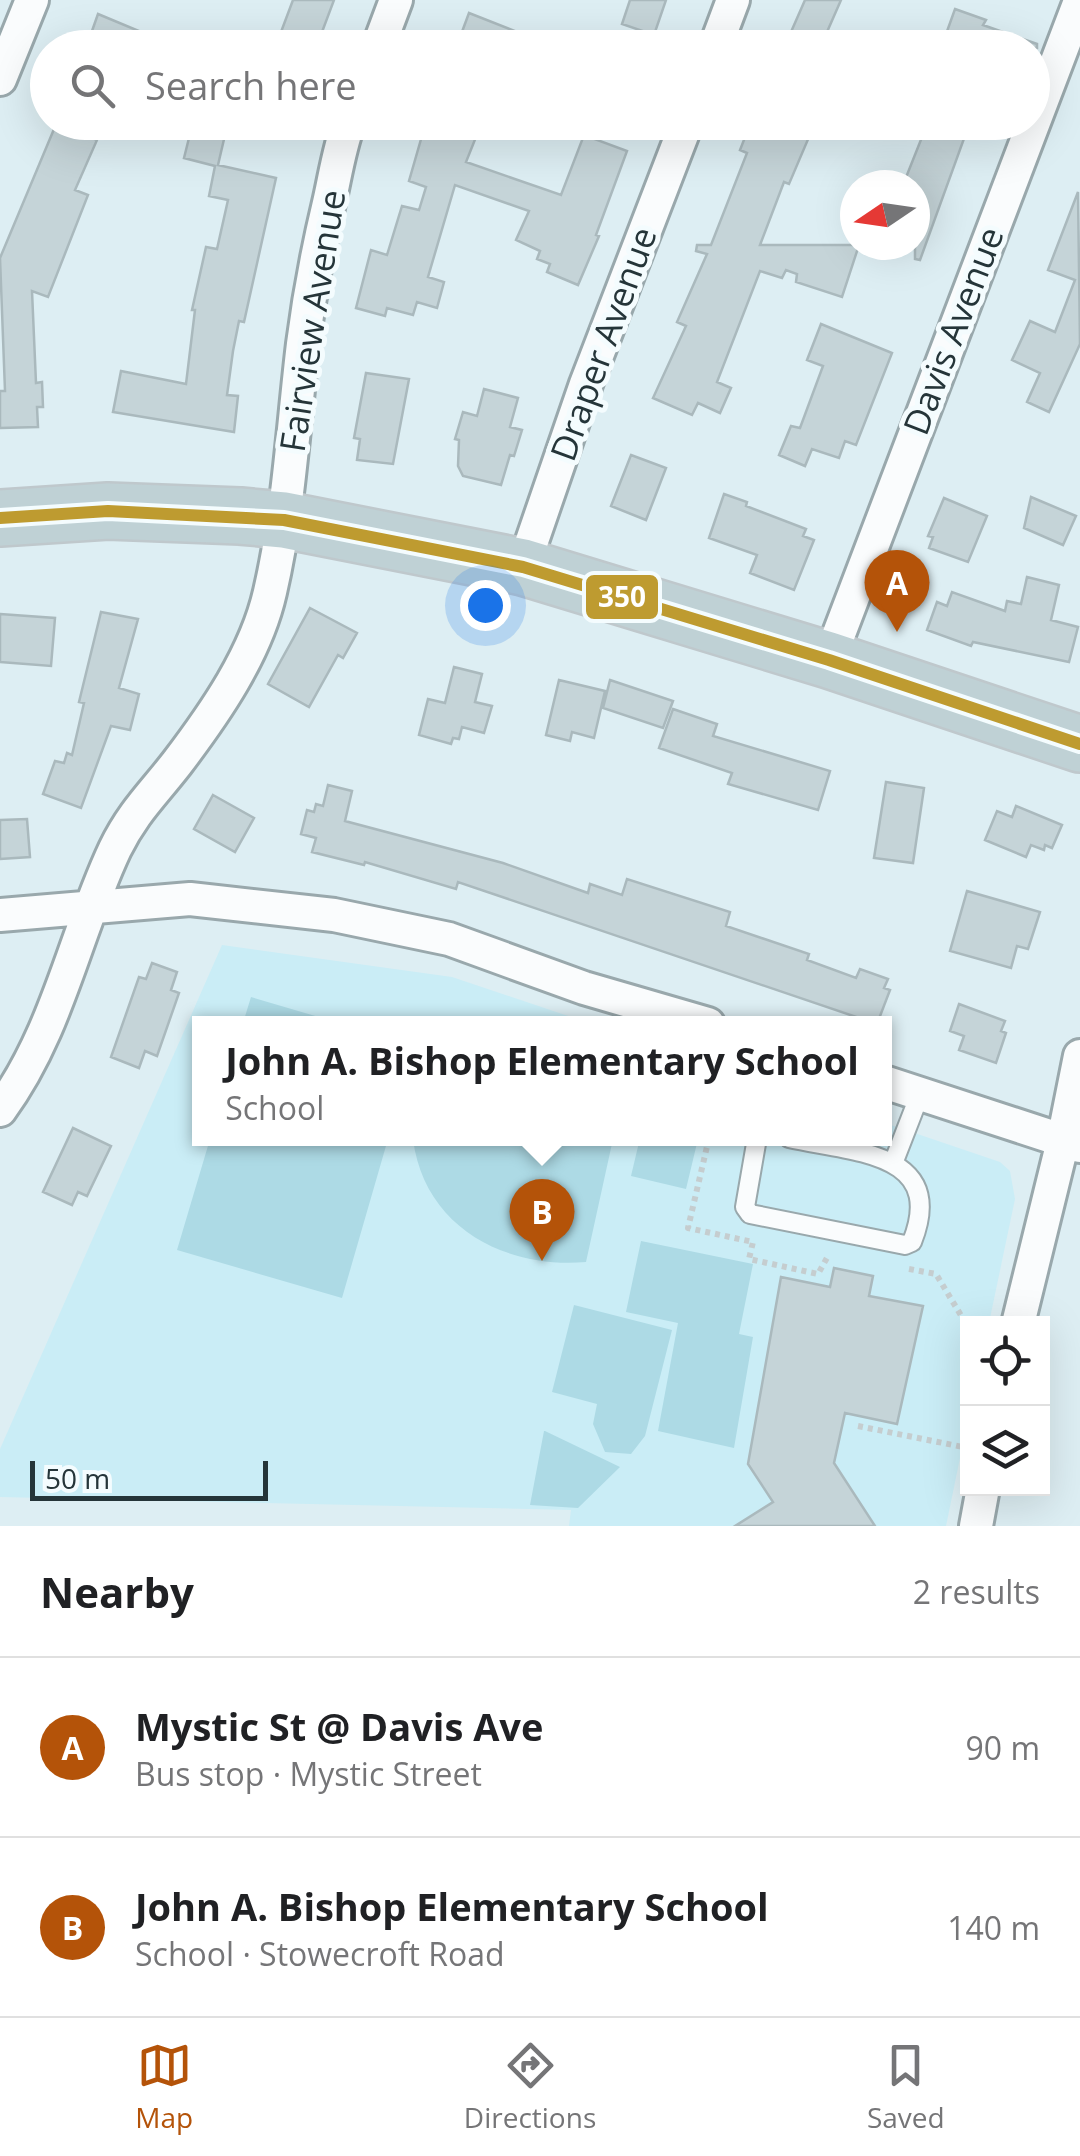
<!DOCTYPE html>
<html lang="en">
<head>
<meta charset="utf-8">
<style>
	:root { --surface:#fff; --page:#f6f6f6; --text:#202124; --muted:#757577; --line:#e0e0e0; --accent:#b45309 }
	body { margin:0; font-family:"Open Sans",sans-serif; background:var(--page); color:var(--text) }
	.controls { position:absolute; right:30px; bottom:30px; display:grid; overflow:hidden; border-radius:0px; box-shadow:0 10px 40px #0002 }
	.controls button { width:90px; height:90px; display:grid; place-items:center; padding:0; border:0; border-bottom:2px solid var(--line); background:var(--surface); color:var(--text); font:50px sans-serif }
	.compass { position:absolute; left:840px; top:170px; width:90px; height:90px; border-radius:50%; background:var(--surface); box-shadow:0 10px 40px #0002; rotate:257deg }
	.scale { position:absolute; left:30px; bottom:25px; width:238px; box-sizing:border-box; padding-left:10px; border:5px solid #253539; border-top:0; font-size:28px; line-height:35px; white-space:nowrap; color:#253539; -webkit-text-stroke:8px #f4fcfe; paint-order:stroke }
	.you { position:absolute; left:485px; top:605px; width:35px; height:35px; margin:-25px; border:8px solid #fff; border-radius:50%; background:#1a73e8; box-shadow:0 0 0 15px #1a73e833 }
	.badge { display:grid; place-items:center; width:65px; height:65px; border-radius:50%; background:var(--accent); color:#fff; font-size:32px; font-weight:700 }
	.pin { position:absolute; translate:-50% -82px; filter:drop-shadow(0 2px 5px #0008) }
	.pin::after { content:''; position:absolute; top:52px; width:35px; height:30px; background:inherit; clip-path:polygon(0 0,100% 0,50% 100%) }
	.popup { position:absolute; left:192px; top:1016px; width:700px; height:130px; box-sizing:border-box; display:grid; place-content:center; border-radius:0px; background:var(--surface); filter:drop-shadow(0 2px 8px #0005); font-size:32px; white-space:nowrap; color:var(--muted) }
	.popup b { font-size:38px; color:var(--text) }
	.popup::after { content:''; position:absolute; left:50%; top:100%; margin-left:-20px; border:20px solid transparent; border-top-color:var(--surface) }
	.list { margin:0; padding:0; list-style:none }
	h2 { display:flex; justify-content:space-between; align-items:center; height:130px; margin:0; padding:0 40px; font-size:42px }
	h2 small { font-size:32px; font-weight:400; color:var(--muted) }
	.list li { display:grid; grid-template-columns:65px 1fr auto; gap:30px; align-items:center; box-sizing:border-box; height:180px; padding:0 40px; border-top:2px solid var(--line) }
	.list b { display:block; font-size:38px; white-space:nowrap }
	.list p { margin:0; font-size:32px; white-space:nowrap; color:var(--muted) }
	.list em { font-size:32px; font-style:normal; color:var(--muted) }
	.icon { flex:none; width:55px; height:55px; fill:none; stroke:currentColor; stroke-width:2; stroke-linecap:round; stroke-linejoin:round }
	.map { position:relative; flex:none; width:1080px; height:1526px; overflow:hidden }
	.search { position:absolute; background:var(--surface); box-shadow:0 10px 40px #0002; left:30px; right:30px; top:30px; height:110px; display:flex; align-items:center; gap:25px; box-sizing:border-box; padding:0 35px; border-radius:55px; color:var(--muted); font-size:38px }
	.sheet { height:490px; background:var(--surface) }
	nav { display:flex; justify-content:space-around; align-items:center; box-sizing:border-box; height:140px; border-top:2px solid var(--line); background:var(--surface); font-size:28px; color:var(--muted) }
	nav a { display:grid; justify-items:center; gap:5px }
	nav .on { color:var(--accent) }
	.map>svg:first-child { display:block }
	.built { fill:#caedf6 }
	.green { fill:#addae5 }
	.building { fill:#c5d4d8; stroke:#aab9bd; stroke-width:2.5 }
	.lines { fill:none; stroke-linecap:round; stroke-linejoin:round }
	.lane-casing { stroke:#99a8ac; stroke-width:22 }
	.street-casing { stroke:#99a8ac; stroke-width:38 }
	.highway-casing { stroke:#bfc8cc; stroke-width:60 }
	.path { stroke:#c5cdcf; stroke-width:6; stroke-dasharray:5 5; stroke-linecap:butt }
	.lane { stroke:#fafcfd; stroke-width:18 }
	.street { stroke:#fafcfd; stroke-width:32 }
	.highway { stroke:#bfd1d5; stroke-width:55 }
	.bus-1-casing { stroke:#f4fcfe; stroke-width:20 }
	.bus-1 { stroke:#be9b30; stroke-width:12 }
	.labels { text-anchor:middle; stroke-width:10; stroke-linejoin:round; paint-order:stroke }
	.street-label { font-size:35px; fill:#253539; stroke:#f4fcfe }
	.line-badge { stroke:#f4fcfe; stroke-width:4 }
	.badge-label { font-size:28px; text-anchor:middle; font-weight:bold; fill:#fff }
</style>
</head>
<body>
<div class="map">
<svg width="1080" height="1526" viewBox="0 0 1080 1526">
	<rect width="100%" height="100%" fill="#ddeef3"/>
	<path class="built" d="M222 945 452 977 589 1023 200 1024V1138H884L885 1123 1000 1162 1010 1171 1015 1199 989 1323 968 1324 967 1424 946 1526H569L571 1510 0 1497V1449Z"/>
	<path class="green" d="M251 997 339 1023H243Z
		M640 1138 698 1139 686 1189 631 1176Z
		M210 1139H388L342 1298 177 1250Z
		M413 1139H613L586 1262C505 1269 424 1227 413 1139Z
		M641 1241 753 1264 739 1334 753 1337 734 1448 658 1431 678 1323 626 1312Z
		M574 1305 672 1330 645 1436 631 1454 605 1452 593 1424 597 1404 552 1392Z
		M544 1431H545L620 1467 578 1508 530 1505Z"/>
	<path class="building" d="M293 0H334L316 48H275Z
		M630 0H666L654 35 622 24Z
		M805 0H841L820 48H784Z
		M955 9 986 20 983 25 1037 44V48H941Z
		M469 13 553 46V48H456Z
		M98 14 175 46V48H86Z
		M57 122 97 140 75 190 88 195 48 297 32 291 36 383 42 382 43 407H37L38 427 0 428V391H5L0 258Z
		M193 122H228L218 165 276 178 244 322 239 321 233 351 227 395 238 396 234 432 113 412 121 371 186 384 195 310H192L206 247 217 249 228 200 209 196 215 166 184 158Z
		M426 122H482L466 162 561 195 584 135 627 151 596 235 599 236 578 285 547 272 550 264 537 259 540 251 516 240 529 211 455 185 428 277 444 282 437 308 417 302 413 315 387 308 385 316 356 308 371 250 387 255 402 206 419 210 426 187 409 181Z
		M751 122H776L809 137 789 184 784 182 760 245H859L842 297 796 282 797 274 786 270 782 278 760 271 717 382 731 388 720 413 698 403 692 415 653 398 686 326 677 322 707 254 696 251 697 245H711L747 153 740 150Z
		M928 122H970L920 260 915 259V185H903Z
		M1078 192 1080 344 1049 412 1027 402 1040 373 1012 360 1030 321 1055 332 1075 280 1048 270Z
		M821 324 892 353 856 445 845 441 839 458 812 449 805 466 779 455 791 426 800 428 823 366 807 360Z
		M366 373 409 379 393 464 357 460 360 439 354 438Z
		M484 389 518 398 510 427 522 430 514 456 510 455 501 485 463 476 458 466 459 440 455 439 463 412 477 416Z
		M631 455 666 468 646 520 611 506Z
		M724 494 747 502 746 506 806 529 803 536 814 540 794 590 750 573 757 555 709 538Z
		M1031 497 1076 516 1063 545 1024 528Z
		M944 498 987 516 968 562 929 548 933 537 928 536Z
		M1027 577 1059 585 1051 620 1078 627 1069 662 973 642 971 646 927 630 937 602 947 606 952 592 1005 611 1007 601 1021 604Z
		M310 608 357 633 343 658 338 655 309 707 268 684Z
		M101 612 138 619 119 688 139 694 130 730 111 726 81 808 43 794 55 761 64 763 67 753 72 755 84 703 79 702Z
		M0 614 55 618 51 666 0 662Z
		M454 667 482 674 475 702 492 706 484 733 462 727 459 739 453 738 451 744 419 735 428 699 445 703Z
		M559 680 605 691 594 738 572 732 570 741 546 735Z
		M610 680 673 701 663 728 603 708Z
		M673 709 717 724 713 736 830 771 818 810 728 784 732 773 659 748Z
		M886 782 924 788 913 863 874 858Z
		M328 785 352 791 345 821 503 863 588 893 590 884 622 895 627 879 730 912 726 926 809 954 807 960 856 978 860 969 888 979 884 988 890 990 877 1024 458 882 456 889 365 862 364 865 312 852 316 838 301 834 307 810 314 812 316 804 323 806Z
		M213 795 254 818 235 852 194 829Z
		M1016 806 1062 825 1052 848 1045 845 1044 850 1031 845 1026 857 985 840 997 811 1012 817Z
		M27 819 30 857 0 859V820Z
		M967 891 1040 912 1028 949 1017 946 1011 968 950 951Z
		M152 963 177 972 171 990 179 993 157 1056 145 1051 139 1068 111 1057 139 977 146 979Z
		M959 1004 1005 1021 1001 1031 1006 1033 996 1063 959 1050 964 1036 950 1031Z
		M73 1128 111 1146 87 1196 78 1192 72 1205 43 1192Z
		M834 1268 873 1276 869 1296 923 1306 897 1424 845 1413 834 1463 875 1526H735L773 1502 748 1464 781 1277 830 1287Z"/>
	<g class="lines">
		<g class="lane-casing">
			<path id="lane" d="M757 1138 745 1207 750 1214 905 1245 912 1242C948 1151 851 1152 789 1138
				M894 1161 920 1094"/>
		</g>
		<g class="street-casing">
			<path id="street" d="M378 48 396 0
				M715 48 733 0
				M0 79 32 0
				M523 567 586 384 687 122
				M829 660 1080 1
				M0 915 190 899 334 915 449 939 584 988 708 1024
				M884 1082 1080 1146
				M0 1110C58 1031 74 936 115 849 133 812 153 794 177 763 215 713 256 654 270 592 289 510 293 427 303 344 309 297 318 249 329 203 335 177 339 148 349 122
				M1018 1324 1063 1141 1080 1056
				M976 1526 983 1488"/>
		</g>
		<g class="highway-casing">
			<path id="highway" d="M0 518 108 511 240 516 284 520 523 567 829 660 1080 744"/>
		</g>
		<path class="path" d="M709 1138 688 1228 753 1242 749 1259 818 1274 828 1256
			M909 1269 936 1274 968 1327
			M858 1426 968 1448"/>
		<use href="#lane" class="lane"/>
		<use href="#street" class="street"/>
		<use href="#highway" class="highway"/>
		<g class="bus-1-casing">
			<path id="bus-1" d="M0 518 108 511 284 520 523 567 829 660 1080 744"/>
		</g>
		<use href="#bus-1" class="bus-1"/>
	</g>
	<g class="labels">
		<g class="street-label">
			<text transform="translate(313 321) rotate(-81)" y="12">Fairview Avenue</text>
			<text transform="translate(954 331) rotate(-69)" y="12">Davis Avenue</text>
			<text transform="translate(604 344) rotate(-70)" y="12">Draper Avenue</text>
		</g>
	</g>
	<rect class="line-badge" x="584" y="573" width="76" height="48" rx="10" fill="#be9b30"/>
	<g class="badge-label">
		<text x="622" y="607">350</text>
	</g>
</svg>
<div class="controls">
<button><svg class="icon" aria-label="locate" viewBox="0 0 24 24"><circle cx="12" cy="12" r="6"/><path d="M12 2v4M12 18v4M2 12h4M18 12h4"/></svg></button>
<button><svg class="icon" aria-label="layers" viewBox="0 0 24 24"><path d="M12 4l9 5-9 5-9-5zM3 14l9 5 9-5"/></svg></button>
</div>
<svg class="compass" viewBox="-18 -18 36 36"><path d="M0-13l5 13h-10z" fill="#e53935"/><path d="M0 13l5-13h-10z" fill="#757577"/></svg>
<div class="scale">50 m</div>
<div class="you"></div>
<div class="pin badge" style="left:897px;top:632px">A</div>
<div class="pin badge" style="left:542px;top:1261px">B</div>
<div class="popup"><b>John A. Bishop Elementary School</b>School</div>
<div class="search"><svg class="icon" aria-label="search" viewBox="0 0 24 24"><circle cx="10" cy="10" r="6"/><path d="M15 15l6 6"/></svg>Search here</div>
</div>
<section class="sheet">
<h2>Nearby<small>2 results</small></h2>
<ul class="list">
<li><span class="badge">A</span><div><b>Mystic St @ Davis Ave</b><p>Bus stop · Mystic Street</p></div><em>90 m</em></li>
<li><span class="badge">B</span><div><b>John A. Bishop Elementary School</b><p>School · Stowecroft Road</p></div><em>140 m</em></li>
</ul>
</section>
<nav>
<a class="on"><svg class="icon" aria-label="map" viewBox="0 0 24 24"><path d="M3 6l6-2 6 2 6-2v14l-6 2-6-2-6 2zM9 4v14M15 6v14"/></svg>Map</a>
<a><svg class="icon" aria-label="directions" viewBox="0 0 24 24"><path d="M12 3l9 9-9 9-9-9zM9 14v-3h6M13 9l2 2-2 2"/></svg>Directions</a>
<a><svg class="icon" aria-label="saved" viewBox="0 0 24 24"><path d="M7 4h10v16l-5-4-5 4z"/></svg>Saved</a>
</nav>
</body>
</html>
